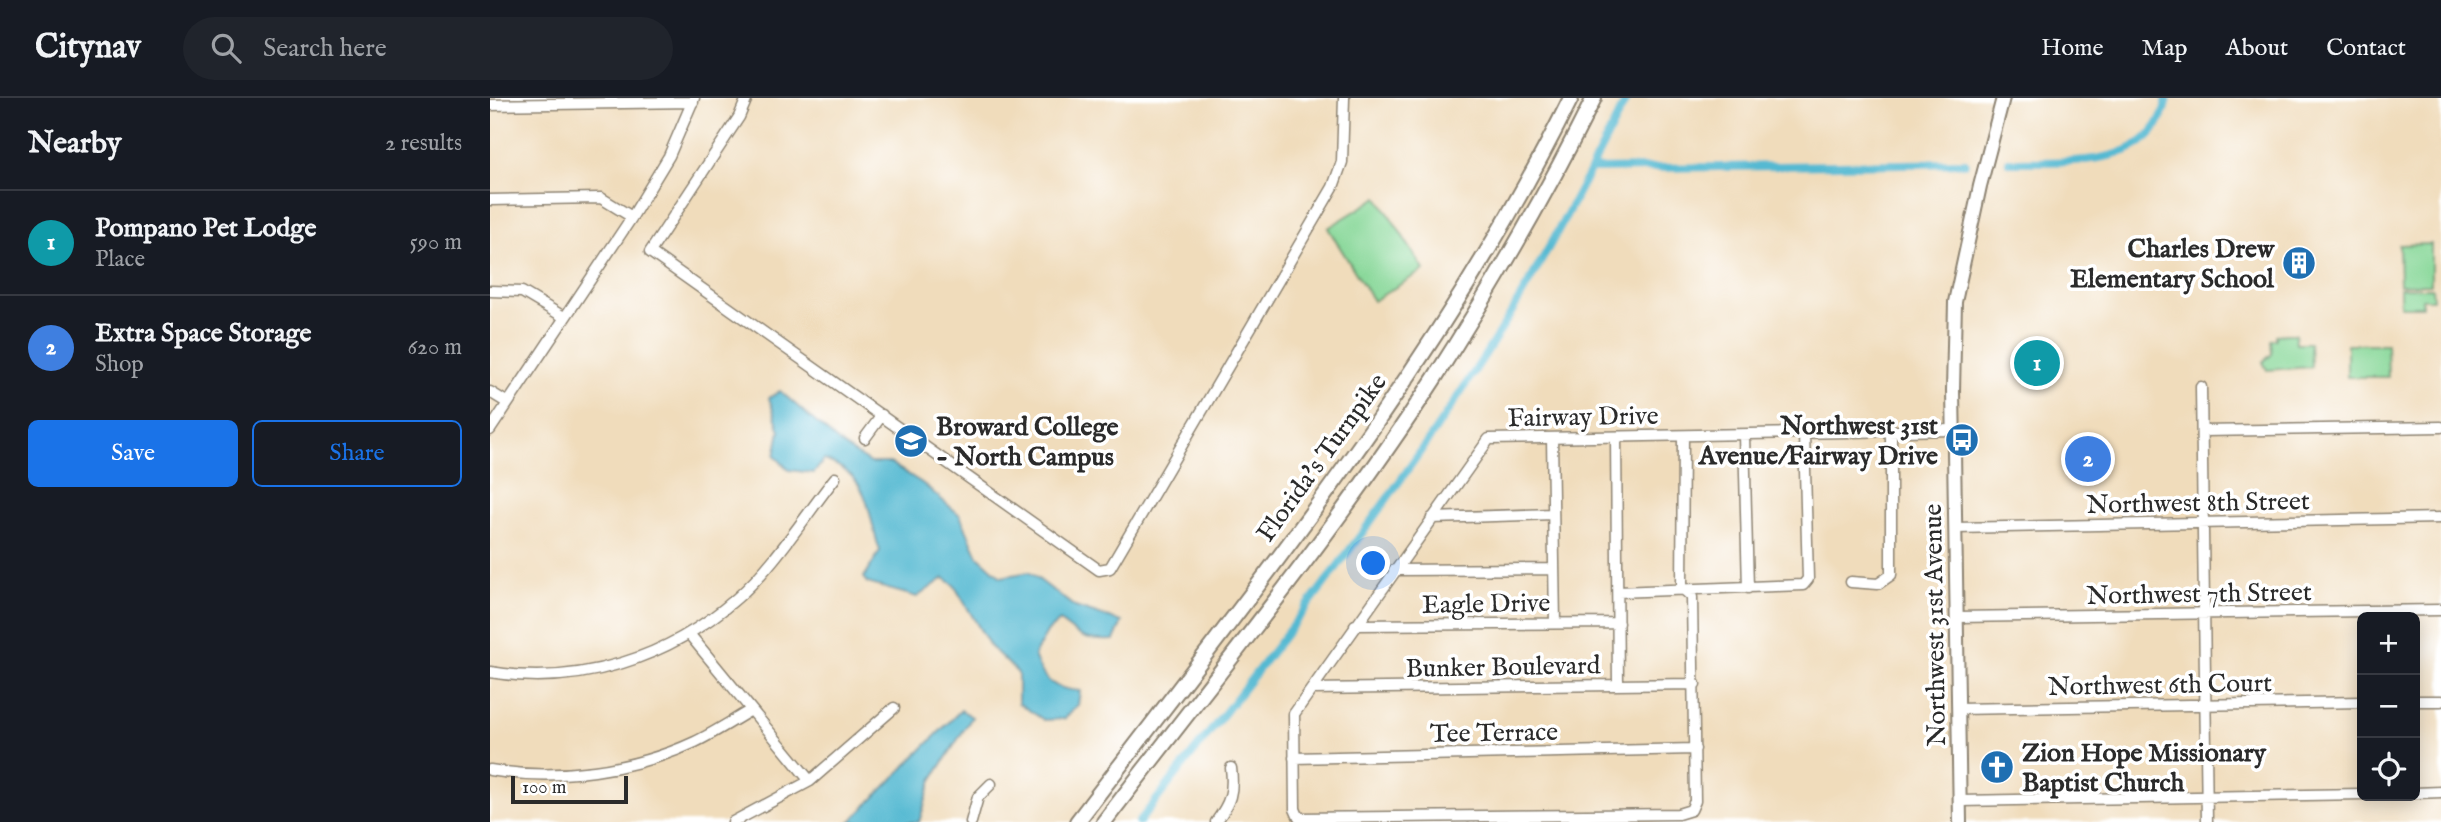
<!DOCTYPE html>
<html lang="en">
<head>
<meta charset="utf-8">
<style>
	:root { --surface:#171b24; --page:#20242c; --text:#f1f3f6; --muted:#9ea1a6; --line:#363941; --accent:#1a73e8 }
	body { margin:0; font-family:"IM FELL English",serif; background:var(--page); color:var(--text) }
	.controls { position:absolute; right:21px; bottom:21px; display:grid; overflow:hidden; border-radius:10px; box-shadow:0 4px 18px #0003 }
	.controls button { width:63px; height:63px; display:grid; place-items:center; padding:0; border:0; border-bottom:2px solid var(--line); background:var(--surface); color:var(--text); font:35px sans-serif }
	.scale { position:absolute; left:21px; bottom:18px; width:117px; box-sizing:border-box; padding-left:7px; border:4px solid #2b2b2b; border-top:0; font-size:19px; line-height:24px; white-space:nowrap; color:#2b2b2b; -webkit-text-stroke:5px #fff; paint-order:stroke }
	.you { position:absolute; left:884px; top:466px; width:24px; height:24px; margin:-18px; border:5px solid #fff; border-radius:50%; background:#1a73e8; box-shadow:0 0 0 10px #1a73e833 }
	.badge { display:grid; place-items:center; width:46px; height:46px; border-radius:50%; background:var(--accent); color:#fff; font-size:23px; font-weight:700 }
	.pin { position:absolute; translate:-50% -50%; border:4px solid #fff; box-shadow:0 2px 7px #0006 }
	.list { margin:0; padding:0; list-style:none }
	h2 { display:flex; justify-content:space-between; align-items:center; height:91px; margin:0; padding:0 28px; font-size:30px }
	h2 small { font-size:23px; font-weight:400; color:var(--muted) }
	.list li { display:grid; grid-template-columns:46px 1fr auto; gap:21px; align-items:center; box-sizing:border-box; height:105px; padding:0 28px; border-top:2px solid var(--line) }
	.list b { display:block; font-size:26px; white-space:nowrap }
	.list p { margin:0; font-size:23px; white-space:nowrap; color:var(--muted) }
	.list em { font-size:23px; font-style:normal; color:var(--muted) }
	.actions { display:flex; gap:14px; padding:21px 28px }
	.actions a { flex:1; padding:16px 0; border:2px solid var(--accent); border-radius:10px; text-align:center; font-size:24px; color:var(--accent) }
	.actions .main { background:var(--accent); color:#fff }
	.icon { flex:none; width:38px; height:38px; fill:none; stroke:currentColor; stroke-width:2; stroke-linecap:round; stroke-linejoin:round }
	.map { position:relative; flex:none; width:1951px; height:724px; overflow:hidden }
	header { display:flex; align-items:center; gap:42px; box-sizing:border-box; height:98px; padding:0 35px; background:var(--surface); border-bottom:2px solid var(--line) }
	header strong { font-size:33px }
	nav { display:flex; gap:38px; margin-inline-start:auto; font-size:24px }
	.search { width:490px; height:63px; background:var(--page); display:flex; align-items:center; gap:18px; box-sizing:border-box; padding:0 24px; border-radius:38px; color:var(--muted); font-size:26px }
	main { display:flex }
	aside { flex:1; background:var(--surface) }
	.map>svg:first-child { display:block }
	.green { fill:#86d797; stroke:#588161; stroke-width:2 }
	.water { fill:#54b9d2; stroke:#40727e; stroke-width:2 }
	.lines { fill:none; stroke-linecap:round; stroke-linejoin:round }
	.canal { stroke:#54b9d2; stroke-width:8 }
	.minor-casing { stroke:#8e8473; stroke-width:13 }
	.major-casing { stroke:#8e8473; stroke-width:16 }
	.highway-casing { stroke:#8e8473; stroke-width:18 }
	.minor { stroke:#fff; stroke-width:10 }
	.major { stroke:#fff; stroke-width:12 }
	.highway { stroke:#fff; stroke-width:14 }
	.labels { text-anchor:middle; stroke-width:7; stroke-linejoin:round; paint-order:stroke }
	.poi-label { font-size:26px; font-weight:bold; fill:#2b2b2b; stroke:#fff; text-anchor:end }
	.street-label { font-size:26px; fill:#2b2b2b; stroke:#fff }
</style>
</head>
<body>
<header>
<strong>Citynav</strong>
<div class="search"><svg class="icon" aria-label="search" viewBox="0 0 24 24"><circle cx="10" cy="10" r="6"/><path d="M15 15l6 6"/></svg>Search here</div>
<nav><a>Home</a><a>Map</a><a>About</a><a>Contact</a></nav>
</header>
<main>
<aside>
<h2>Nearby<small>2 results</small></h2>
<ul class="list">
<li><span class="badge" style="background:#0f9aa8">1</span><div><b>Pompano Pet Lodge</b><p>Place</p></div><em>590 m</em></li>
<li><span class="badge" style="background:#3f7fe0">2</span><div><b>Extra Space Storage</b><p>Shop</p></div><em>620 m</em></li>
</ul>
<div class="actions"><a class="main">Save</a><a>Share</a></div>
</aside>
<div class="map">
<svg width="1951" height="724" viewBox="0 0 1951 724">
	<rect width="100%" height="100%" fill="#fff"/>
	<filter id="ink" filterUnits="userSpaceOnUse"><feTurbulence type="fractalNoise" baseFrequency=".0143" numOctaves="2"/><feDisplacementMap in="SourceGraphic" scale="14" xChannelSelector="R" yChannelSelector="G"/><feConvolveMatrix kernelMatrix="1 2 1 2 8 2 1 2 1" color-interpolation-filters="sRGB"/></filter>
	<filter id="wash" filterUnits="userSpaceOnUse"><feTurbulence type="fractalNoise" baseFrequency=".00686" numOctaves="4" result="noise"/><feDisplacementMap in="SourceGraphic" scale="28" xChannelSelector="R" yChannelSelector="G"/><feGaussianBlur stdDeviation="1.57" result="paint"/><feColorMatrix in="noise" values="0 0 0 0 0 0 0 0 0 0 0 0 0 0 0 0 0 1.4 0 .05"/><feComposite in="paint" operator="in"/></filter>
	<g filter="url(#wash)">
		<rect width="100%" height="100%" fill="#f0dcbb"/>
		<path class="green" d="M888 99 934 172 883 203 838 130Z
			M1941 146V186L1910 187 1909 147Z
			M1910 190H1942L1943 201H1932V208H1910Z
			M1797 236H1805L1806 245H1820L1821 269 1777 272 1773 264 1782 256 1781 242 1786 241V237Z
			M1857 246H1897L1898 279H1857Z"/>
		<path class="water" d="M290 293 353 348 380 365H400L432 385 470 417 488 458 511 479 539 474 585 509 632 524 624 542C595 543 592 541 570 523L558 533 544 557C553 583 563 591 590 593L588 607 574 621 554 622 528 605V575L500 548 464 487 454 480 427 499 377 485 374 479 390 453C376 413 382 378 334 362L324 375 299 372 285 358 290 333 279 300Z
			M471 612 482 619 442 682 429 724H360Z"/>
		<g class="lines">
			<path class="canal" d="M1519 64C1576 62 1665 74 1677 0
				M1101 71 1475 65
				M649 724C774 565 903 405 1010 233 1057 157 1097 79 1137 0"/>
		</g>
	</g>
	<g filter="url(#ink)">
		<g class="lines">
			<g class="minor-casing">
				<path id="minor" d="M257 0 249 19 160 154 609 472 620 470 843 89 852 64 854 0
					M0 7 203 4
					M0 102 111 100 142 119
					M0 193 32 194 74 219
					M1711 289 1717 724
					M0 294 18 305
					M0 332 142 119 179 58 204 0
					M1713 333 1951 329
					M1254 337 1258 490
					M1193 338 1192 490 1202 499 1205 703 1201 712 1188 716 809 720 805 711 804 616 999 341 1463 332
					M1126 339 1128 587
					M375 340 392 317
					M1062 340 1065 525
					M942 420 1063 416
					M1466 430 1951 420
					M904 472 1064 471
					M1361 484 1388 486 1401 477V331
					M1128 494 1313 487 1318 481 1314 335
					M1467 519 1951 512
					M865 527 1128 525
					M200 537 320 683
					M0 574C90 589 179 560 247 500 283 469 315 418 345 380
					M822 591 1205 586
					M1925 603H1951
					M1468 611 1872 604
					M804 660 1205 651
					M0 672C67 683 143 673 205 644 224 635 242 623 261 612
					M1925 695 1951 694
					M1470 703 1872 696
					M243 724 320 683 404 610
					M481 724 488 699 501 686
					M726 724C740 705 744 694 741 670"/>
			</g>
			<g class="major-casing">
				<path id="major" d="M1470 724 1463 292 1465 204 1490 88 1513 0"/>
			</g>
			<g class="highway-casing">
				<path id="highway" d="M587 724C764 491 951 264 1081 0
					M614 724C725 578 844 435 944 281 1002 190 1056 97 1104 0"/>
			</g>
			<use href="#minor" class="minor"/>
			<use href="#major" class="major"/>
			<use href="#highway" class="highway"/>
		</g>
	</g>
	<defs>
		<g id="building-disc" transform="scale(1.75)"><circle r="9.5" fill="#1f6fb2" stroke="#fff"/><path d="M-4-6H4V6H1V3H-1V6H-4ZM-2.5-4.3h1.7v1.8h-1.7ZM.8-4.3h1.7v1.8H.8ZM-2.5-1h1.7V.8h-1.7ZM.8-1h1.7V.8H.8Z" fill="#fff"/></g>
		<g id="bus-disc" transform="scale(1.75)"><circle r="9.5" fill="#1f6fb2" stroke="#fff"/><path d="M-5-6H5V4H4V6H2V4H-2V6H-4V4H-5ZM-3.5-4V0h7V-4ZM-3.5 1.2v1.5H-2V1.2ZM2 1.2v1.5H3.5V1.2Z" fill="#fff"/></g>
		<g id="university-disc" transform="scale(1.75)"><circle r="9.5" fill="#1f6fb2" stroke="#fff"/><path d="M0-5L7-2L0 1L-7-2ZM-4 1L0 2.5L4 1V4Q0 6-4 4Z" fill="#fff"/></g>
		<g id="church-disc" transform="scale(1.75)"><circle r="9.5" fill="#1f6fb2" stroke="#fff"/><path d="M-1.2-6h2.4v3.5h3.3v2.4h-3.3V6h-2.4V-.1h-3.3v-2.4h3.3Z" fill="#fff"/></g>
	</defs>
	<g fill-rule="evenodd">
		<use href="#building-disc" x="1809" y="165"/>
		<use href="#bus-disc" x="1472" y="342"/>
		<use href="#university-disc" x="421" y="343"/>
		<use href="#church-disc" x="1507" y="669"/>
	</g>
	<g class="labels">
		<g class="poi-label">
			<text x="1784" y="159">Charles Drew<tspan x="1784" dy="30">Elementary School</tspan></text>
			<text x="1448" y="336">Northwest 31st<tspan x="1448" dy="30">Avenue/Fairway Drive</tspan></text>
			<text x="446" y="337" text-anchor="start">Broward College<tspan x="446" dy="30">- North Campus</tspan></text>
			<text x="1532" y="663" text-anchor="start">Zion Hope Missionary<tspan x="1532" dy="30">Baptist Church</tspan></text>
		</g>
		<g class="street-label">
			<text transform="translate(1093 318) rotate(-1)" y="9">Fairway Drive</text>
			<text transform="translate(831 359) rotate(-54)" y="9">Florida's Turnpike</text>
			<text transform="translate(1708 404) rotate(-1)" y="9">Northwest 8th Street</text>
			<text transform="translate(1709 495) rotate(-1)" y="9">Northwest 7th Street</text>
			<text transform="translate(996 505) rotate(-1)" y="9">Eagle Drive</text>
			<text transform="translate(1444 527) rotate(-91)" y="9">Northwest 31st Avenue</text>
			<text transform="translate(1013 568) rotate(-1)" y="9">Bunker Boulevard</text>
			<text transform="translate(1670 586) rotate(-1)" y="9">Northwest 6th Court</text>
			<text transform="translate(1004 634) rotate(-1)" y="9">Tee Terrace</text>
		</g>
	</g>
</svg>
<div class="controls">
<button>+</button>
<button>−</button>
<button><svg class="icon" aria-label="locate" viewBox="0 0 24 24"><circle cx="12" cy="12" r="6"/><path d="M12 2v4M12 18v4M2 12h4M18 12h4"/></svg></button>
</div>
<div class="scale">100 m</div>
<div class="you"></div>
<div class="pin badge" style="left:1547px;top:265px;background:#0f9aa8">1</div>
<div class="pin badge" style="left:1598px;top:361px;background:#3f7fe0">2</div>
</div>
</main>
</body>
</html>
